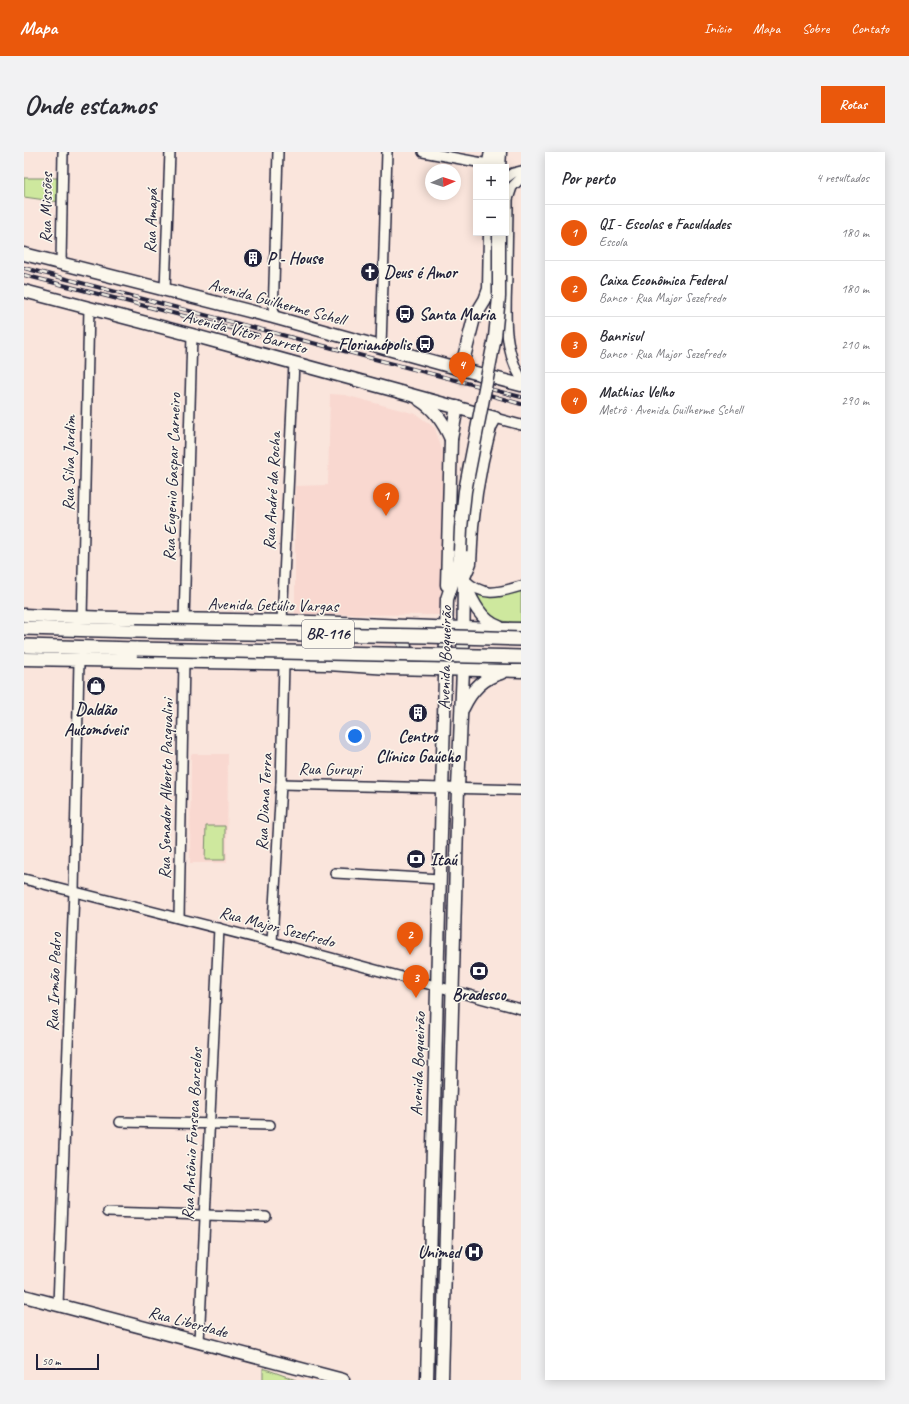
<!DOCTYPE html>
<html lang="pt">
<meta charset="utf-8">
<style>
:root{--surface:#fff;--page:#f2f2f3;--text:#2b2b33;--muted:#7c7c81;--line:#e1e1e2;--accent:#ea580c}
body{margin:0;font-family:Caveat,sans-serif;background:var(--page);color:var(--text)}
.controls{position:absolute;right:12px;top:12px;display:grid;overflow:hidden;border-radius:0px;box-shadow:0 2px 10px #0003}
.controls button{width:36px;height:36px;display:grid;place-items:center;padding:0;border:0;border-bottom:1px solid var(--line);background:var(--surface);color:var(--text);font:20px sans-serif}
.compass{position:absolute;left:401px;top:12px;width:36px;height:36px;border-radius:50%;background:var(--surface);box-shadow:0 2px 10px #0003;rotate:87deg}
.scale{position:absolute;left:12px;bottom:10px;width:63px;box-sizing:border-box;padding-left:4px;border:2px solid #22223b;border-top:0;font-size:11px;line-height:14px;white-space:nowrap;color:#22223b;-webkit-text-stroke:3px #fbf7ec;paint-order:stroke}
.you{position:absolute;left:331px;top:584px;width:14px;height:14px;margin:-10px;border:3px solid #fff;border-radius:50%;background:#1a73e8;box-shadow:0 0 0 6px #1a73e833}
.badge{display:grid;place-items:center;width:26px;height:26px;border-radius:50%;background:var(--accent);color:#fff;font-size:13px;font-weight:700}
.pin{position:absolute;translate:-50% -33px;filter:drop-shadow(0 1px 2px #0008)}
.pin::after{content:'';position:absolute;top:21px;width:14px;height:12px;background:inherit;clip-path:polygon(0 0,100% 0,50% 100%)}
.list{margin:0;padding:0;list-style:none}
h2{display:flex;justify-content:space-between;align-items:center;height:52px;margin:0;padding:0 16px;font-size:17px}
h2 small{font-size:13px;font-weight:400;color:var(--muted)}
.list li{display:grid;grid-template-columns:26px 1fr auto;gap:12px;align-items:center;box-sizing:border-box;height:56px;padding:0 16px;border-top:1px solid var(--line)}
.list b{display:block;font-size:15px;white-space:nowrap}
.list p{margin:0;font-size:13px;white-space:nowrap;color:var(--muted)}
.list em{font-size:13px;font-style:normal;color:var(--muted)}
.map{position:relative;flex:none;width:497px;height:1228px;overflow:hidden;border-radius:0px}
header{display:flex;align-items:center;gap:24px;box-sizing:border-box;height:56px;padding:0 20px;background:var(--accent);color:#fff}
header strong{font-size:19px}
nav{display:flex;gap:22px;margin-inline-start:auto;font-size:14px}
.intro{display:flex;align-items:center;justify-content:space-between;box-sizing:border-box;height:96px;padding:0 24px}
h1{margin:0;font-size:28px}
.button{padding:10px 18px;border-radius:0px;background:var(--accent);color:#fff;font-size:14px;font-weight:700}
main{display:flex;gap:24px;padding:0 24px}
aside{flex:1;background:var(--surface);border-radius:0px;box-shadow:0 2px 10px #0003}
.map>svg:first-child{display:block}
.built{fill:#f9d8d0}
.green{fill:#cee89e;stroke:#78856c}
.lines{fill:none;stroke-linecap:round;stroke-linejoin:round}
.minor-casing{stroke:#22223b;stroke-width:12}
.major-casing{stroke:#22223b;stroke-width:15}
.highway-casing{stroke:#22223b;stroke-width:16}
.minor{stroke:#fbf7ec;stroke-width:9}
.major{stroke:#fbf7ec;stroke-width:12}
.highway{stroke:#fbf7ec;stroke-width:13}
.rail-casing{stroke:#22223b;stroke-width:4}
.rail{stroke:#fbf7ec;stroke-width:2.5;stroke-dasharray:8;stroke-linecap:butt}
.major-bridge-casing{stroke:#22223b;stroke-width:15;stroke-linecap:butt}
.highway-bridge-casing{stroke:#22223b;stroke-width:16;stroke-linecap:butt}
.major-bridge{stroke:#fbf7ec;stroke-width:12}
.highway-bridge{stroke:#fbf7ec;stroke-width:13}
.labels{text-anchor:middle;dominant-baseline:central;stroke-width:3;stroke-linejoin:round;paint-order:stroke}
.shield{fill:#fbf7ec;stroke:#636270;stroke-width:1}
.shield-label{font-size:16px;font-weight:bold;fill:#22223b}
.street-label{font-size:17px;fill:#22223b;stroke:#fbf7ec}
.poi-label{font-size:17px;font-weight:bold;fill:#22223b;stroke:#fbf7ec;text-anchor:start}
</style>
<header>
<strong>Mapa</strong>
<nav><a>Início</a><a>Mapa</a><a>Sobre</a><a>Contato</a></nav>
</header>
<div class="intro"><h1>Onde estamos</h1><a class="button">Rotas</a></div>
<main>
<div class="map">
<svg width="497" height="1228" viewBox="0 0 497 1228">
<rect width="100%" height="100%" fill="#fae5dc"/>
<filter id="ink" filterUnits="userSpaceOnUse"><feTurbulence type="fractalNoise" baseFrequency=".025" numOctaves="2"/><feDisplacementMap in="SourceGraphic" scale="8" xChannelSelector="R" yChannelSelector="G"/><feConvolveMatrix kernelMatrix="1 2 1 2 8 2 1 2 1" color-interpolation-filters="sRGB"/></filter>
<g filter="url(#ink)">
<g class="built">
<path d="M306,242l15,1 71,19 19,14 8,25 -3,162 -145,-1v-128l33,-1z"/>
<path d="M167,602h37l-1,109h-37z"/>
</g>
<g class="green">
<path d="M0,26h37l-1,24 -36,-5z"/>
<path d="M497,438v33c-23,-1 -39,-5 -44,-30 18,5 27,3 44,-3z"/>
<path d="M182,674h19v34h-20z"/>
<path d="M239,1216l33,12h-33z"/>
</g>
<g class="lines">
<defs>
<g id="minor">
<path d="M399,0l65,12 5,3"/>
<path d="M482,26l7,-5 8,-2"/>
<path d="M497,26l-9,9 -4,12c0,25 -1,51 -1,77 -1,34 -5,71 14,102"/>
<path d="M37,112l2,-112"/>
<path d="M141,138l5,-138"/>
<path d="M249,165l5,-165"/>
<path d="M357,195l6,-195"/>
<path d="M471,266l26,7"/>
<path d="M440,427c19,19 34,14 57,7"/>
<path d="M58,466l7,-310"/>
<path d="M160,468l8,-285"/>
<path d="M258,469l12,-258"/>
<path d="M257,632l240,6"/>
<path d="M311,721l105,6"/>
<path d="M0,727l248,63 249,67"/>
<path d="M155,766l5,-257"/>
<path d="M248,790l9,-158 3,-121"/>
<path d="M96,970l150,3"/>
<path d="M83,1060l159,5"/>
<path d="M34,1153l16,-414 5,-230"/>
<path d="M175,1190l20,-414"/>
</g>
<g id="major">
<path d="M464,15l3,-15"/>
<path d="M475,15l1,-15"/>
<path d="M0,102l249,63 169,47 79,21"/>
<path d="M0,139l168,44 303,83 -5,9"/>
<path d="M437,217l13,-51 11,-18 4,-11 1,-56"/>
<path d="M396,248c15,9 24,23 31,39"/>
<path d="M440,425l6,-14 2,-37 4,-33 6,-33 8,-33 -1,-8"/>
<path d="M423,433l4,-146 6,-32"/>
<path d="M441,433c7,16 16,36 34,42"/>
<path d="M0,463c86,4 172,4 258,6 79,2 159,8 239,8"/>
<path d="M370,478c9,9 17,20 6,31"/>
<path d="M0,507l304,5 61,4 132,3"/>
<path d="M439,556c8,-17 19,-30 38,-35"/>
<path d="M0,1144l319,84"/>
<path d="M403,1228l20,-781 13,-39"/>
<path d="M418,1228l16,-592 5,-119 1,-92 -4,-17v-9"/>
</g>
<g id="highway">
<path d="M0,476l112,3"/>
<path d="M0,494l113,3"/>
</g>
</defs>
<use href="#minor" class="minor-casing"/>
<use href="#major" class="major-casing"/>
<use href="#highway" class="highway-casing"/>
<use href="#minor" class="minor"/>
<use href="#major" class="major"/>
<use href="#highway" class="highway"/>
<defs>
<g id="rail">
<path d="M0,116l497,129"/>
<path d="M0,123l234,60"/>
<path d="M455,240l42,12"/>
</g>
</defs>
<use href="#rail" class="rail-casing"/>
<use href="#rail" class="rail"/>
<defs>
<path id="major-bridge" d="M436,399l1,-23 4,-37 30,-154 4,-40v-64"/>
<g id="highway-bridge">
<path d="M112,479l290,5 95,3"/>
<path d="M113,497l384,8"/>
</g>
</defs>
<use href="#major-bridge" class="major-bridge-casing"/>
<use href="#highway-bridge" class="highway-bridge-casing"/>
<use href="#major-bridge" class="major-bridge"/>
<use href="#highway-bridge" class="highway-bridge"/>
</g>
</g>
<defs>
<symbol id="building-disc" viewBox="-11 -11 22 22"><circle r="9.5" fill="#22223b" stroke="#fbf7ec"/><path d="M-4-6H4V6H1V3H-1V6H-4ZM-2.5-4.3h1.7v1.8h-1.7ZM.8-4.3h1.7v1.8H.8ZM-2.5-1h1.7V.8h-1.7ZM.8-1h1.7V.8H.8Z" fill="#fff"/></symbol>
<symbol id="church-disc" viewBox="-11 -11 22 22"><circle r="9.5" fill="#22223b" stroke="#fbf7ec"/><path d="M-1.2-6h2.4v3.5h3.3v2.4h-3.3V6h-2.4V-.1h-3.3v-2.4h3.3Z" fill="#fff"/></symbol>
<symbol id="bus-disc" viewBox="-11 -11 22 22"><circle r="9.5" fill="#22223b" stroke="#fbf7ec"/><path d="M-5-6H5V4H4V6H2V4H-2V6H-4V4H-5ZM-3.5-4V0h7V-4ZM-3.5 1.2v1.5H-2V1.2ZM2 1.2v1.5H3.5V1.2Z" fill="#fff"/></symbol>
<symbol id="shop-disc" viewBox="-11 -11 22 22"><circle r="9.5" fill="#22223b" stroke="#fbf7ec"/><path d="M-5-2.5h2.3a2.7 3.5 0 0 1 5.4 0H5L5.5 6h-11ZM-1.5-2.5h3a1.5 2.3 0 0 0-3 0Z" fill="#fff"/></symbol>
<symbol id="bank-disc" viewBox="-11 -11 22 22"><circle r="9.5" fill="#22223b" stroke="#fbf7ec"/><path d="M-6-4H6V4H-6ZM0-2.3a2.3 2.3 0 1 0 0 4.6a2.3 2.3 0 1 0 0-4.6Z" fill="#fff"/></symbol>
<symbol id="hospital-disc" viewBox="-11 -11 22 22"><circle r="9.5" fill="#22223b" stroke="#fbf7ec"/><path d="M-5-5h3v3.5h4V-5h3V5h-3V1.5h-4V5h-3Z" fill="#fff"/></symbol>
</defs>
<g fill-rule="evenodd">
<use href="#building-disc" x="218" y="95" width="22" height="22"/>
<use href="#church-disc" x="335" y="109" width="22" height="22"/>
<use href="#bus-disc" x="370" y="151" width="22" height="22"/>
<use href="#bus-disc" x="390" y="181" width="22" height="22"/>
<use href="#shop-disc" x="61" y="523" width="22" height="22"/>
<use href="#building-disc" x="383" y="550" width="22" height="22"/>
<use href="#bank-disc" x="381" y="696" width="22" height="22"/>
<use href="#bank-disc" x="444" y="808" width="22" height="22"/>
<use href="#hospital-disc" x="439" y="1089" width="22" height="22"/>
</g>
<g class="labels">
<rect class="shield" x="278" y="468" width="52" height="28" rx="3"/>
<g class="shield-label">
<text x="304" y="482">BR-116</text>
</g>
<g class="street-label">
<text transform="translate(22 56) rotate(-89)">Rua Missões</text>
<text transform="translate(127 69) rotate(-88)">Rua Amapá</text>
<text transform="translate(253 150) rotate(15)">Avenida Guilherme Schell</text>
<text transform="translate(221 180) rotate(15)">Avenida Vitor Barreto</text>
<text transform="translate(45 311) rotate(-89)">Rua Silva Jardim</text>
<text transform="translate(148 325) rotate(-88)">Rua Eugenio Gaspar Carneiro</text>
<text transform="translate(248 339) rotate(-87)">Rua André da Rocha</text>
<text transform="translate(249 453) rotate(1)">Avenida Getúlio Vargas</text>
<text transform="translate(421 506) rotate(-89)">Avenida Boqueirão</text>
<text transform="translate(306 617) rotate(1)">Rua Gurupi</text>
<text transform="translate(142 637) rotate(-89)">Rua Senador Alberto Pasqualini</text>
<text transform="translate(240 650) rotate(-87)">Rua Diana Terra</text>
<text transform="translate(253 775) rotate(15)">Rua Major Sezefredo</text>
<text transform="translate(30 830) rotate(-88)">Rua Irmão Pedro</text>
<text transform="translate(394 912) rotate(-88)">Avenida Boqueirão</text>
<text transform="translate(168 982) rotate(-87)">Rua Antônio Fonseca Barcelos</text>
<text transform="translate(164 1170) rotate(15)">Rua Liberdade</text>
</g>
<g class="poi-label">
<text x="243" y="106">P - House</text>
<text x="360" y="120">Deus é Amor</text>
<text x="395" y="162">Santa Maria</text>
<text x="387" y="192" text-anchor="end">Florianópolis</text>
<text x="72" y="557" text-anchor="middle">Daldão<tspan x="72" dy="20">Automóveis</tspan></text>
<text x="394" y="584" text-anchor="middle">Centro<tspan x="394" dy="20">Clínico Gaúcho</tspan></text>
<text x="406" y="707">Itaú</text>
<text x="455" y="842" text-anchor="middle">Bradesco</text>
<text x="436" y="1100" text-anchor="end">Unimed</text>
</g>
</g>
</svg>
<div class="controls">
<button>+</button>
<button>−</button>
</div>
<svg class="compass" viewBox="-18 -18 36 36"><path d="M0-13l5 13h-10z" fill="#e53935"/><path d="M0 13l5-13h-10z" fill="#7c7c81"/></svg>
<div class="scale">50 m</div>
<div class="you"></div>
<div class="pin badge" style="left:362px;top:364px">1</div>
<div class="pin badge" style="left:386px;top:803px">2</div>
<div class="pin badge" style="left:392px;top:846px">3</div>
<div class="pin badge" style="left:438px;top:233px">4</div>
</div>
<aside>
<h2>Por perto<small>4 resultados</small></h2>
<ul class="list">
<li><span class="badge">1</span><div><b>QI - Escolas e Faculdades</b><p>Escola</p></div><em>180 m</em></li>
<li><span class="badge">2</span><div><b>Caixa Econômica Federal</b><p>Banco · Rua Major Sezefredo</p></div><em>180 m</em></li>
<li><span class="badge">3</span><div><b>Banrisul</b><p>Banco · Rua Major Sezefredo</p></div><em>210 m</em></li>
<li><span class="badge">4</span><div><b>Mathias Velho</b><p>Metrô · Avenida Guilherme Schell</p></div><em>290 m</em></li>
</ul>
</aside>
</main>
